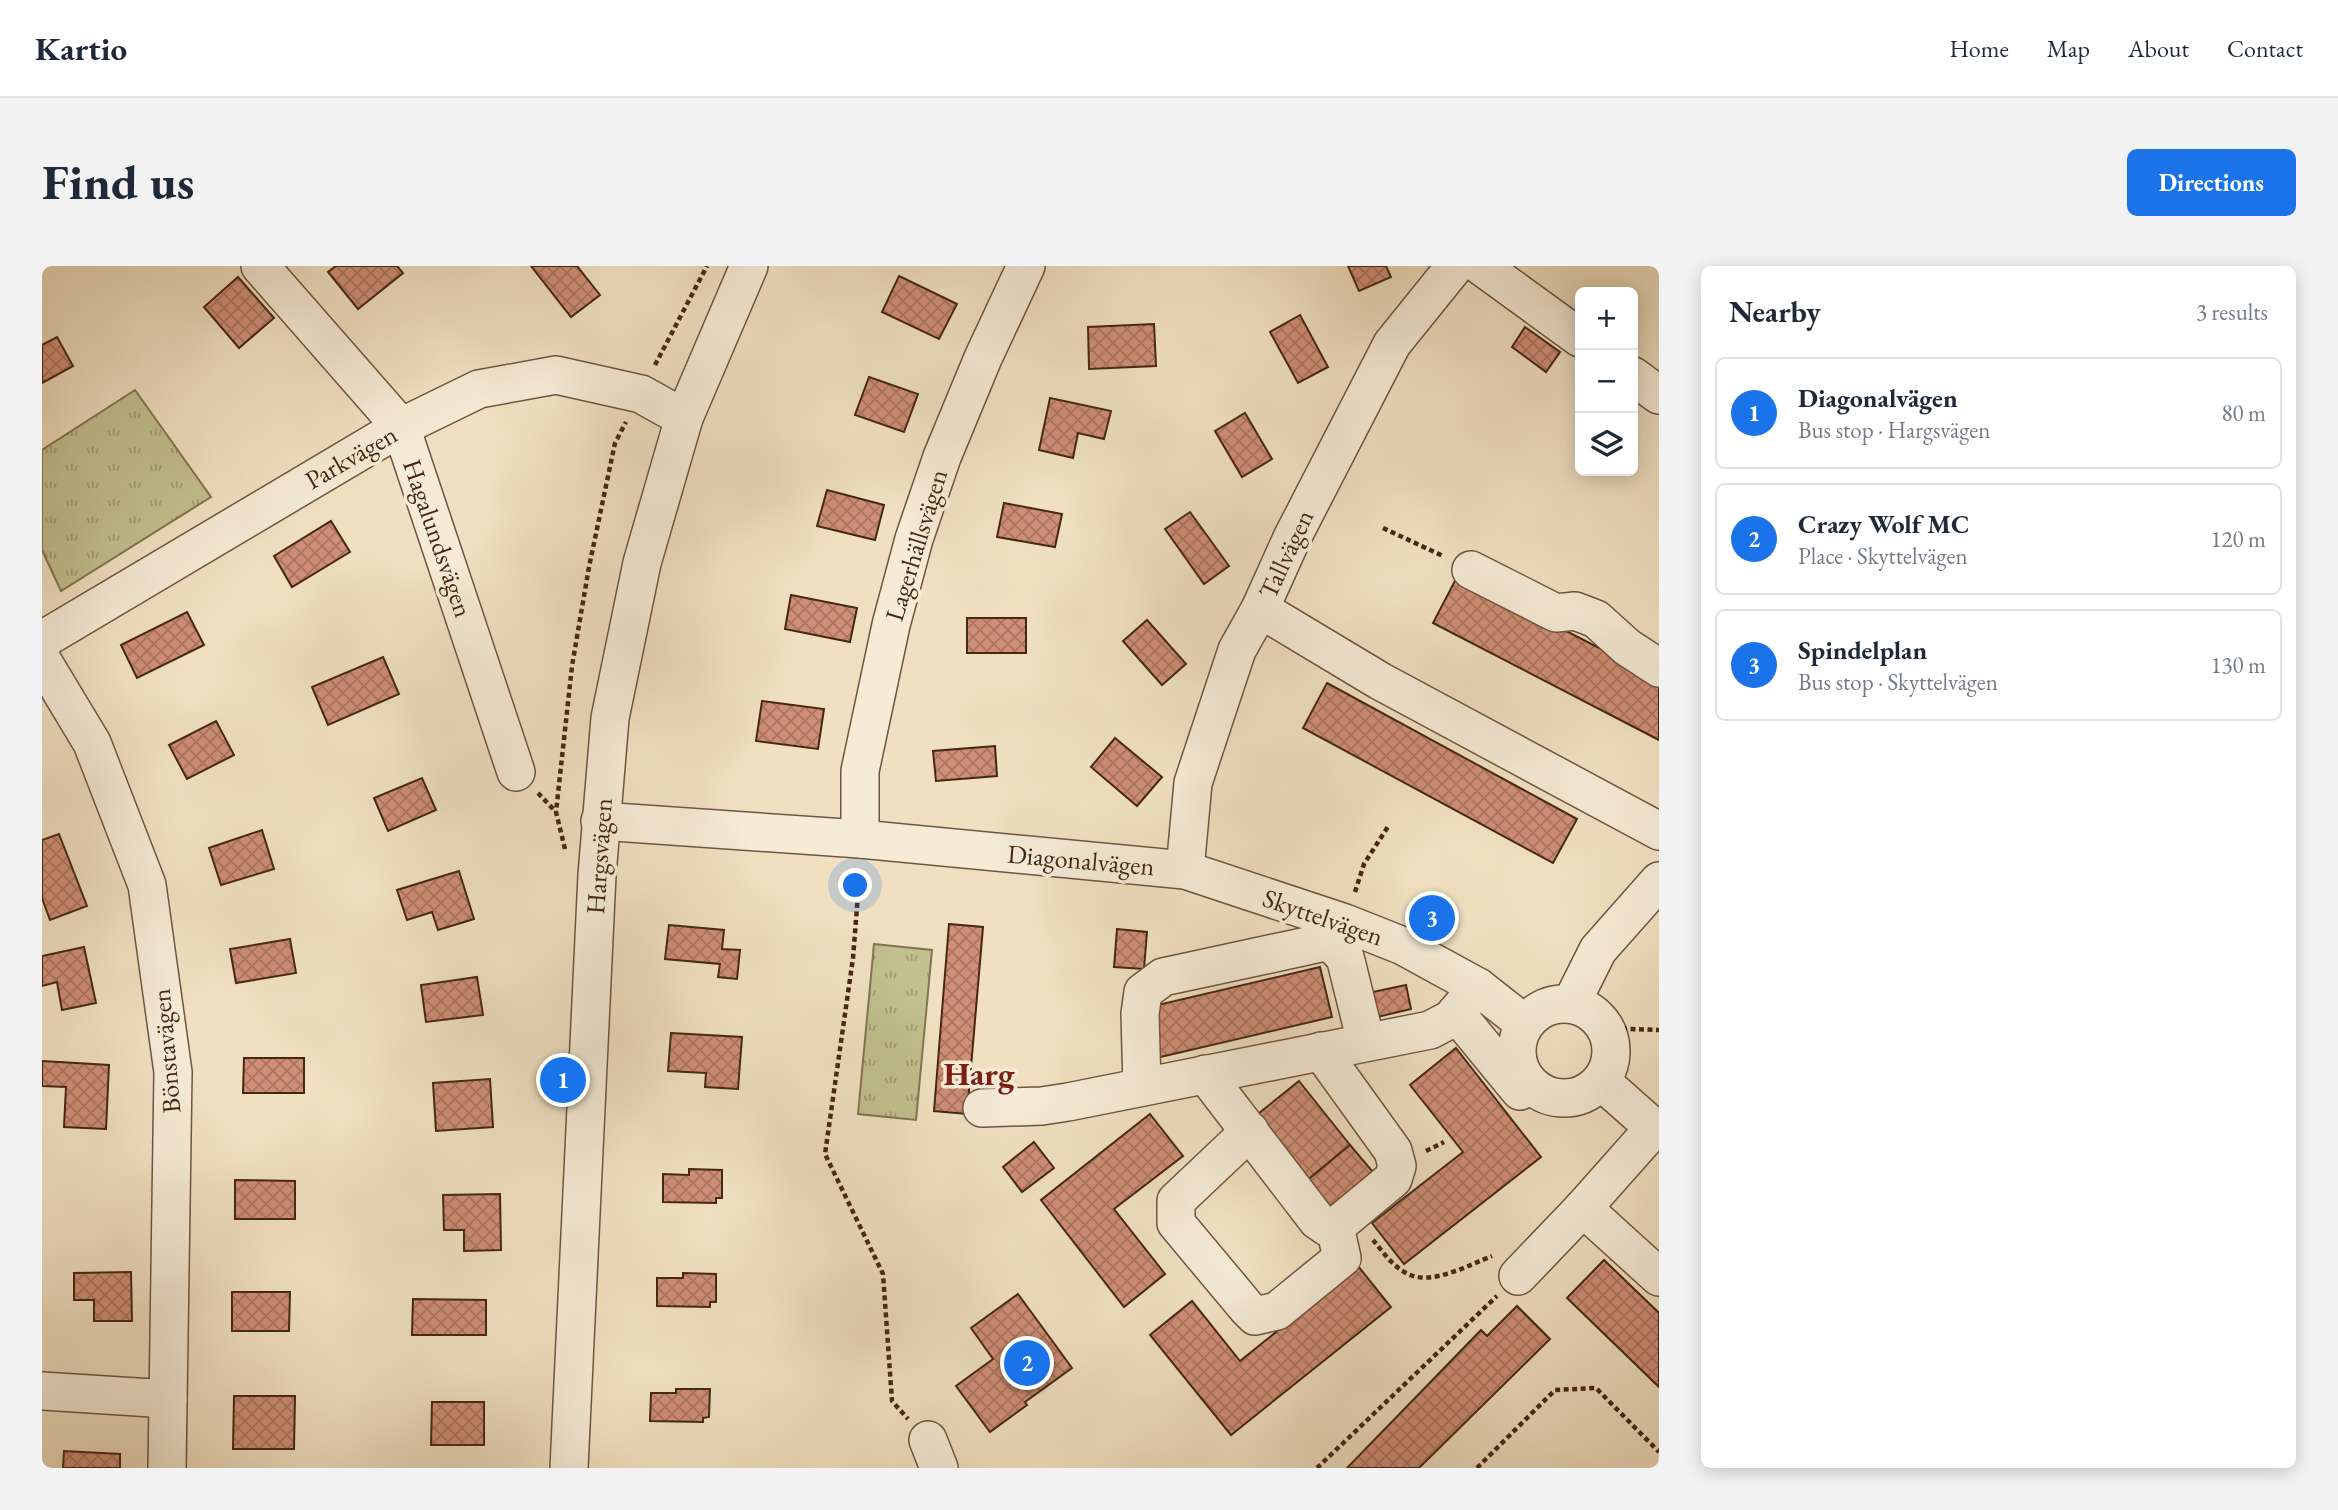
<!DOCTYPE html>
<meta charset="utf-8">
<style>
:root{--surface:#fff;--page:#f2f2f3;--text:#1f2937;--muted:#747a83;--line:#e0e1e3;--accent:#1a73e8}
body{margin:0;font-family:"EB Garamond",serif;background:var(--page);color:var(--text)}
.controls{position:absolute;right:21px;top:21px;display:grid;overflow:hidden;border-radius:10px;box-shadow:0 4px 18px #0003}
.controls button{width:63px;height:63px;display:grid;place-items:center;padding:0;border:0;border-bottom:2px solid var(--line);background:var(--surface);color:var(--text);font:35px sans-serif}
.you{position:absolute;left:814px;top:620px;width:24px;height:24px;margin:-18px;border:5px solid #fff;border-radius:50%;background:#1a73e8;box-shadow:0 0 0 10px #1a73e833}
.badge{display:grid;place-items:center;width:46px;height:46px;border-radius:50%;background:var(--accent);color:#fff;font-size:23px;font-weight:700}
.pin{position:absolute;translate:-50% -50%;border:4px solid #fff;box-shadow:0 2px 7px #0006}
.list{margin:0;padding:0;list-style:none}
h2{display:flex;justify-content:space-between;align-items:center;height:91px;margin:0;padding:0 28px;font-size:30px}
h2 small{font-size:23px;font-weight:400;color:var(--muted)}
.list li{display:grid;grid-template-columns:46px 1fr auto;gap:21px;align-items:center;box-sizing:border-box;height:112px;margin:0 14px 14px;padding:0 14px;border:2px solid var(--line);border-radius:10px}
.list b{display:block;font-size:26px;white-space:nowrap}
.list p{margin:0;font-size:23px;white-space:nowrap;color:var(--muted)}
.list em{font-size:23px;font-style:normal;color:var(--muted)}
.icon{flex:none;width:38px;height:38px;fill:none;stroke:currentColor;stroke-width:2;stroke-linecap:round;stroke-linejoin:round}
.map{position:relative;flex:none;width:1617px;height:1202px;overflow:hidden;border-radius:10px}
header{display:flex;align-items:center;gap:42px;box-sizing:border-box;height:98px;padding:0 35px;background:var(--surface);border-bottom:2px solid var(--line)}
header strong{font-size:33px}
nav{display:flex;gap:38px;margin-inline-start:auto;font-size:24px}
.intro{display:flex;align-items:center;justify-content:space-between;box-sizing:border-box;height:168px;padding:0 42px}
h1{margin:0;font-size:49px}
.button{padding:18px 32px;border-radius:10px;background:var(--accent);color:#fff;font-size:24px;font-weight:700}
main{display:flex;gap:42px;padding:0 42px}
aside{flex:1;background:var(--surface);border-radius:10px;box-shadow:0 4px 18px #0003}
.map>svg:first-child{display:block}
.grass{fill:url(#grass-tufts);stroke:#837450;stroke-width:2}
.building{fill:url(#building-cross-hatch);stroke:#452712;stroke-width:2}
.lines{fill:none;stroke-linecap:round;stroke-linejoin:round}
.minor-casing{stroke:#70553e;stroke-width:40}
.path{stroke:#452712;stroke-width:4.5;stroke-dasharray:5 3.5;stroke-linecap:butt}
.minor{stroke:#f5ebd7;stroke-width:37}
.labels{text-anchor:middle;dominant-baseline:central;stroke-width:7;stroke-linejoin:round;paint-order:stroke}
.street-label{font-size:26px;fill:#452712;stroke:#f5ebd7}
.district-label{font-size:33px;font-weight:bold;fill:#7a1f14;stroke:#f5ebd7}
</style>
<header>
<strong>Kartio</strong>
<nav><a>Home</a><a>Map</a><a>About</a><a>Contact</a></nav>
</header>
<div class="intro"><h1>Find us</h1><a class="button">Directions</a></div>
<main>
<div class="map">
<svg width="1617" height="1202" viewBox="0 0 1617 1202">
<defs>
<pattern id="grass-tufts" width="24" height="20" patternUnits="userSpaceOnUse" patternTransform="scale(1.75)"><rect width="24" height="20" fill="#c1c08e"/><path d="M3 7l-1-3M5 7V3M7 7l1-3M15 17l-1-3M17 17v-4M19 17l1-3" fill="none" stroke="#9f9c73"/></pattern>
<pattern id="building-cross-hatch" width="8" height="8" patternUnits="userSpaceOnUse" patternTransform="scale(1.75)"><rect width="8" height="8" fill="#cf8e76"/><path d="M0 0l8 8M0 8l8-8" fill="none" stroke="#aa745f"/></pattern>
</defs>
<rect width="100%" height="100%" fill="#f0e0c1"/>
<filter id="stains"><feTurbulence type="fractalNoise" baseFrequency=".00286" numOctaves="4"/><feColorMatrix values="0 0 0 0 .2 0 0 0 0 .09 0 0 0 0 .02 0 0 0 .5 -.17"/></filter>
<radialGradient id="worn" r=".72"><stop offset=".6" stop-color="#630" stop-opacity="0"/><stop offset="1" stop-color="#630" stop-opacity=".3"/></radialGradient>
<g class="grass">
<path d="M93,124l76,107 -150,94 -19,-41v-100z"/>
<path d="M832,678l58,6 -16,170 -58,-6z"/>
</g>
<g class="building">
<path d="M294,0h61l6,7 -45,36 -30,-37z"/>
<path d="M489,0h46l23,29 -29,22z"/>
<path d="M1306,0h38l5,11 -32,14z"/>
<path d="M857,10l58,28 -18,35 -57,-27z"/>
<path d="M196,11l36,41 -35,30 -35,-41z"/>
<path d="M1258,49l28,52 -30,16 -28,-51z"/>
<path d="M1112,58l2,42 -67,3 -1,-42z"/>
<path d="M1483,61l35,25 -14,20 -34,-25z"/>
<path d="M15,71l16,29 -31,17v-38z"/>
<path d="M827,111l49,17 -14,38 -49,-17z"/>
<path d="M1008,132l61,13 -7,28 -26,-6 -5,25 -34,-8z"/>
<path d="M1203,147l27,46 -30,18 -27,-46z"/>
<path d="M785,224l57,15 -9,35 -58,-14z"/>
<path d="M962,237l58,11 -7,33 -58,-10z"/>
<path d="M1148,246l39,54 -25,18 -39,-55z"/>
<path d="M289,255l19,31 -58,35 -18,-31z"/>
<path d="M1416,309l201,104v61l-226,-117z"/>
<path d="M749,329l66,13 -7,34 -65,-13z"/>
<path d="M145,346l17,33 -67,33 -16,-33z"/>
<rect x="925" y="352" width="59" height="35"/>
<path d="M1105,354l39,44 -24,21 -39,-44z"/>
<path d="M341,391l16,37 -71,31 -16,-38z"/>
<path d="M1285,417l250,136 -24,44 -250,-135z"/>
<path d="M720,435l62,8 -6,40 -62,-8z"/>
<path d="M174,455l18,34 -47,24 -18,-34z"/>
<path d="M1073,472l47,39 -25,29 -46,-39z"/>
<path d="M953,480l2,30 -61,5 -3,-30z"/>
<path d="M380,512l14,32 -48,21 -14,-33z"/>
<path d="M220,564l12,39 -53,16 -12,-37z"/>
<path d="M17,568l28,72 -37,14 -8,-22v-58z"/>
<path d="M417,605l15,48 -36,11 -6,-18 -25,8 -10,-30z"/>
<path d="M907,658l34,3 -16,187 -33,-3z"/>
<path d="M627,659l55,5 -2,19 18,1 -3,29 -19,-2 2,-13 -55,-5z"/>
<path d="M1075,663l30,3 -3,37 -30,-2z"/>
<path d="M248,673l6,34 -60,10 -6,-34z"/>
<path d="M42,681l12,56 -34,7 -5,-28 -15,4v-30z"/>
<path d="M1278,701l12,50 -176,41 -11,-50z"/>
<path d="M435,711l6,38 -57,7 -5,-37z"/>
<path d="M1364,719l5,24 -38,9 -5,-25z"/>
<path d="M629,767l71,4 -4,52 -33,-2 1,-14 -38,-2z"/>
<path d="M1414,782l85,109 -137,107 -32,-41 91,-71 -53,-67z"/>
<path d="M202,792h60v35h-61z"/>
<path d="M0,795l67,4 -3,64 -42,-2 2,-40 -24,-1z"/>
<path d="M448,813l3,48 -57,4 -3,-48z"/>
<path d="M1257,815l51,64 -46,38 -51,-65z"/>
<path d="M1108,848l33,42 -69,53 51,65 -41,33 -83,-107z"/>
<path d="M992,876l20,26 -32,24 -19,-25z"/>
<path d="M1308,879l23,27 -47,38 -22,-27z"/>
<path d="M647,903l33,1v28h-6v5l-53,-1v-28l26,1z"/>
<path d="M193,914l60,1v38h-60z"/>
<path d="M458,928l1,56 -37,1v-21h-20l-1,-35z"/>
<path d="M1562,994l55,53v74l-92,-89z"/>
<path d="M1316,1000l33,41 -160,128 -81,-100 42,-34 48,60z"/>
<path d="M89,1006l1,49h-38v-21h-20v-27z"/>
<path d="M641,1007l33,1v28h-6v5l-53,-1v-28h26z"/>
<path d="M190,1026h58l-1,39h-57z"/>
<path d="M976,1028l54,74 -47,34 2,3 -37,27 -34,-46 37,-27 -22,-31z"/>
<path d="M371,1033l73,1v35h-74z"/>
<path d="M1475,1040l33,33 -131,129h-72l134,-138 6,6z"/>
<path d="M634,1123h34l-1,28 -6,1v4l-53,-1 1,-28h25z"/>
<path d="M192,1130h61l-1,53h-61z"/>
<path d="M390,1136h52v43h-53z"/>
<path d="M22,1185l56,3v14h-57z"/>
</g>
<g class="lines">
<defs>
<g id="minor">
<path d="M218,0l141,161 115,345"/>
<path d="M1439,0l99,72"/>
<path d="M1591,110l26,19"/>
<path d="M1429,304l85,43 19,-2 21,8 31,28 32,21"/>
<path d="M1218,343l120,72 279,150"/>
<path d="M0,374l359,-213 78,-38 77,-14 85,19 43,24"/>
<path d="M0,394l50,83 55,142 26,187 -6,396"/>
<path d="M558,555l260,18 325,31 160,53 58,23 75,41 47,37"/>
<path d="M818,573v-68l31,-146 23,-86 28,-82 41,-99 43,-92"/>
<path d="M1143,604l8,-87 44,-133 23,-41 32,-71 100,-194 63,-78"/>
<circle cx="1522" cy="785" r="47"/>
<path d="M1529,738l27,-54 61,-69"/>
<path d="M1414,747l64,78"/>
<path d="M1163,808l112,146 10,7h8l58,-48 4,-13 -4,-15 -72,-100"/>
<path d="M1559,815l53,47"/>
<path d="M1100,821l-2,-73 3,-22 20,-15 144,-31 22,-5 16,16 21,85"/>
<path d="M940,842l60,-2 26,-4 362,-72 21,-11 27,-32"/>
<path d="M1208,865l-74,70v22l71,85 8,8 22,-5 65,-53 -7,-31"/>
<path d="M1541,942l76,69"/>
<path d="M1476,1010l65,-68 71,-80 5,4"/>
<path d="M0,1125l126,8"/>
<path d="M886,1174l11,28"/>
<path d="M527,1202l28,-593 13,-157 32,-155 42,-145 65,-152"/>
</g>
</defs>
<use href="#minor" class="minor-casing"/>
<g class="path">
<path d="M613,99l52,-99"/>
<path d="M1341,262l60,28"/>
<path d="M496,527l18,19"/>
<path d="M523,583l-9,-37 16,-146 17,-99 26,-124 11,-21"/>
<path d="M818,603l-7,89 -28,196 58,120 9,127 16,18"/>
<path d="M1313,626l9,-28 25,-39"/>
<path d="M1563,762l54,2"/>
<path d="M1384,885l18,-9"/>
<path d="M1331,974c10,12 20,27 35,34 23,12 61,-9 84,-18"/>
<path d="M1275,1202l180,-172"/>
<path d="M1435,1202l78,-78 41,-2 63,64"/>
</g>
<use href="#minor" class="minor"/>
</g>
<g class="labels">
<g class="street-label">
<text transform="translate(309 191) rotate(-30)">Parkvägen</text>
<text transform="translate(396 272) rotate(71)">Hagalundsvägen</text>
<text transform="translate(874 279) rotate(-73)">Lagerhällsvägen</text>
<text transform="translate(1244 288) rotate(-65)">Tallvägen</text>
<text transform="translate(557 590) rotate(-86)">Hargsvägen</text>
<text transform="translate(1039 594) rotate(5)">Diagonalvägen</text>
<text transform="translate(1281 651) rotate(19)">Skyttelvägen</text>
<text transform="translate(124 785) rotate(-95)">Bönstavägen</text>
</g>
<g class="district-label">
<text x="937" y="807">Harg</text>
</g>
</g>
<rect width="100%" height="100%" filter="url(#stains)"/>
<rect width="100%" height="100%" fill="url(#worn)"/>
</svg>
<div class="controls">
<button>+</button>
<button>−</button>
<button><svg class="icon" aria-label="layers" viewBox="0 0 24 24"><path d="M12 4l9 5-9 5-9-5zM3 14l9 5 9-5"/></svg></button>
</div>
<div class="you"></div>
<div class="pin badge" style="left:521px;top:814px">1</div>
<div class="pin badge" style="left:985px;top:1097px">2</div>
<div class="pin badge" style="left:1390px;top:652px">3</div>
</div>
<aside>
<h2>Nearby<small>3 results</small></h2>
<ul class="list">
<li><span class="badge">1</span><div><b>Diagonalvägen</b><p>Bus stop · Hargsvägen</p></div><em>80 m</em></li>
<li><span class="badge">2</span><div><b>Crazy Wolf MC</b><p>Place · Skyttelvägen</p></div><em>120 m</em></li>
<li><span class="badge">3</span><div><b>Spindelplan</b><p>Bus stop · Skyttelvägen</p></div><em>130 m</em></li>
</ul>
</aside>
</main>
